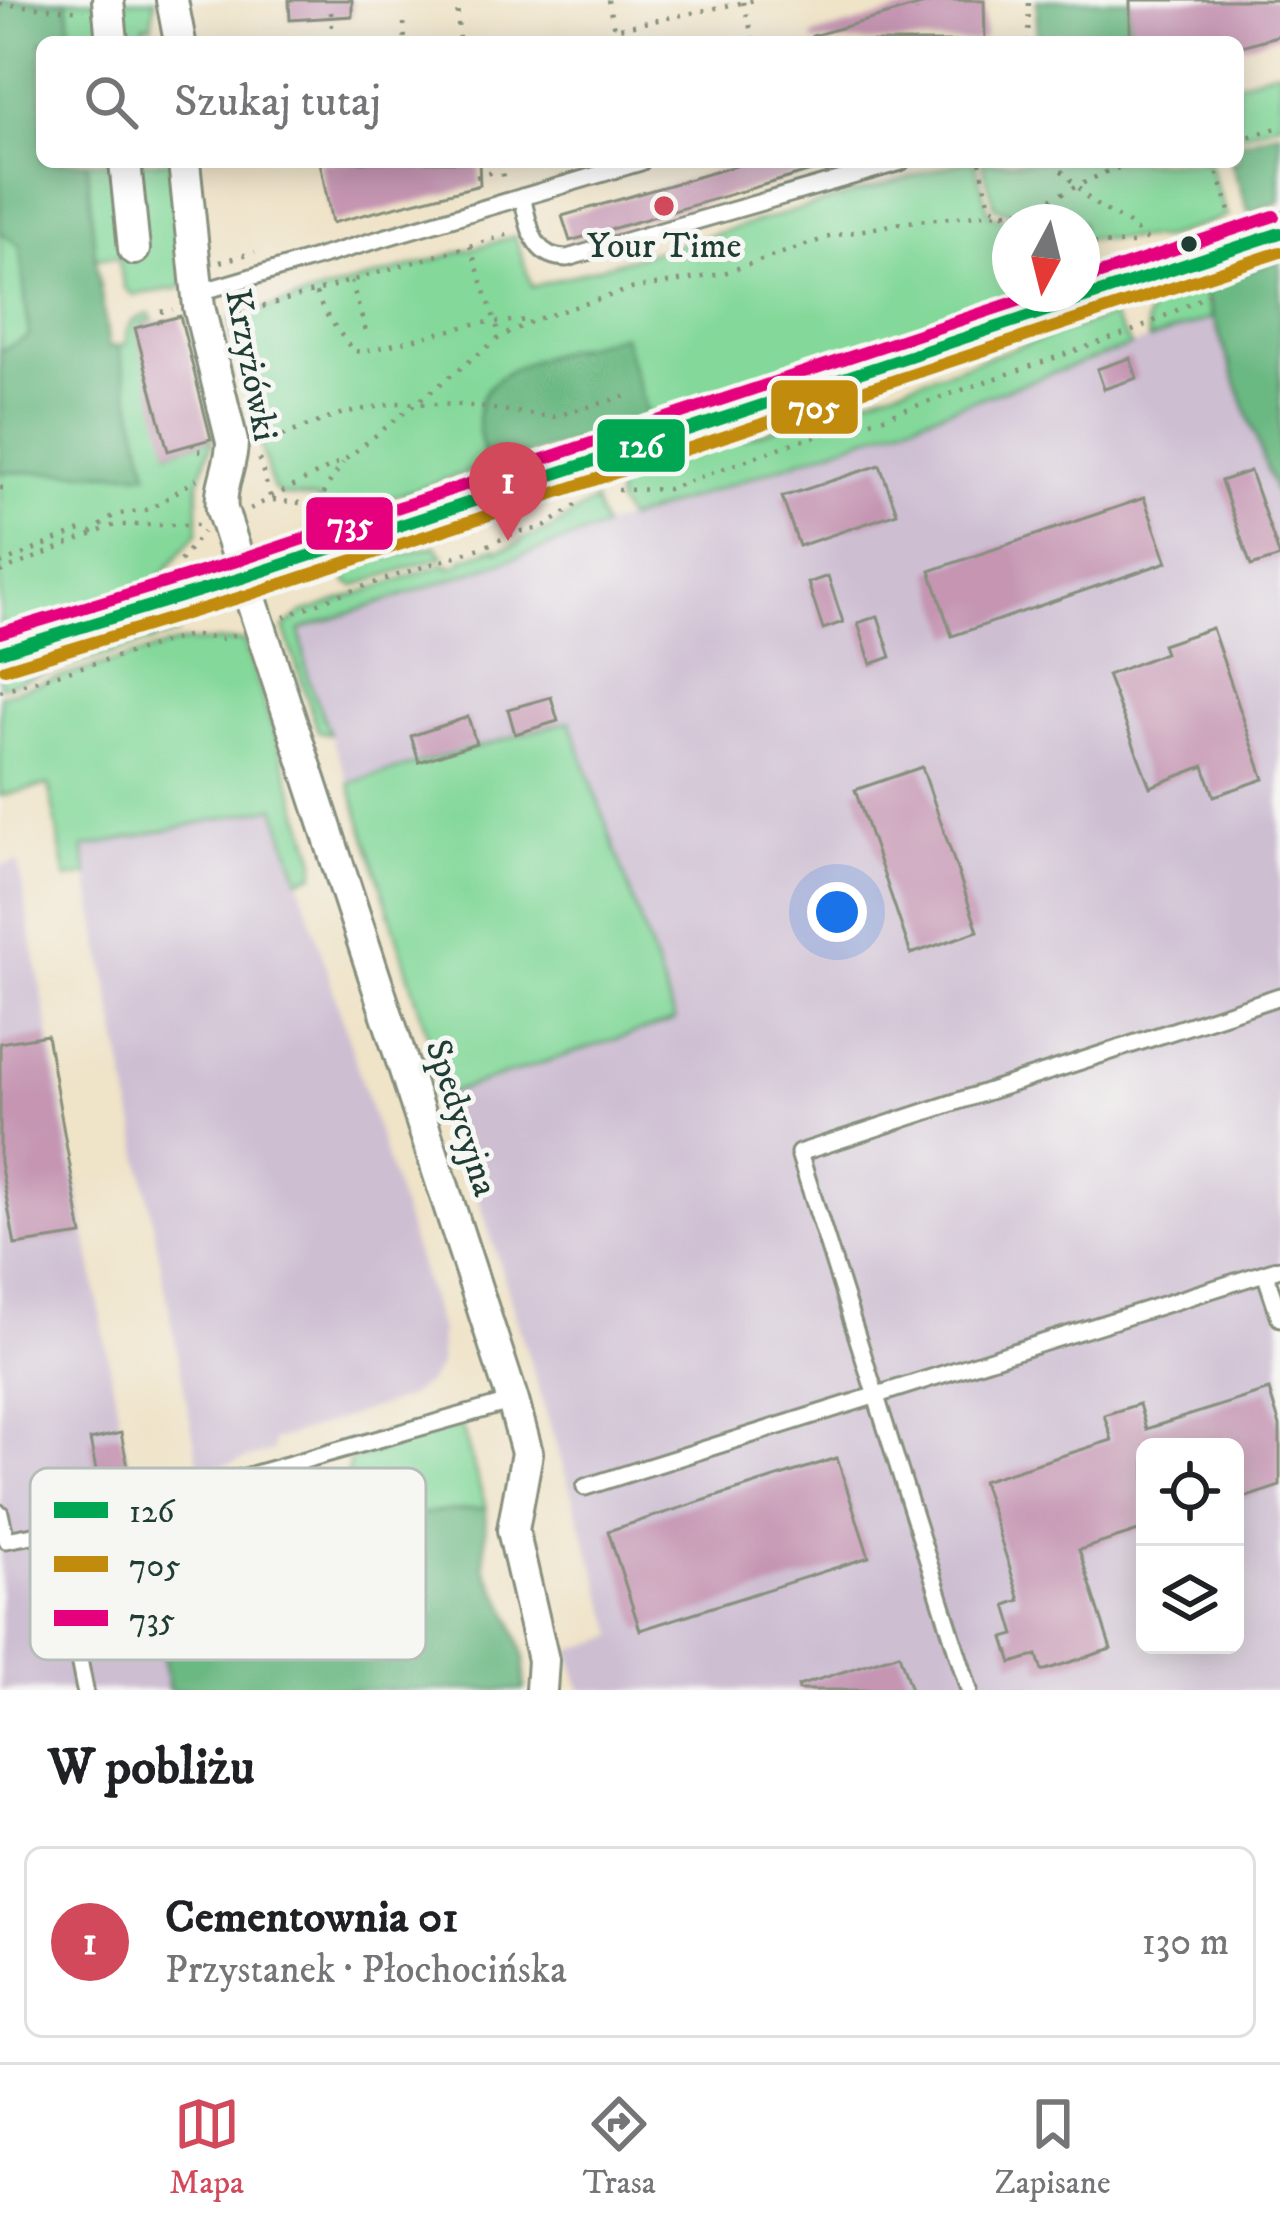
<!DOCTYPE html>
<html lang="pl">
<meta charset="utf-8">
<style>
:root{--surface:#fff;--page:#f6f6f6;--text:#202124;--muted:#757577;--line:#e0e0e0;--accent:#d1495b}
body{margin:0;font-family:"IM FELL DW Pica",serif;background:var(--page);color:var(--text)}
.controls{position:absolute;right:36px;bottom:36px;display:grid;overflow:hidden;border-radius:18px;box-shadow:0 6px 30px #0003}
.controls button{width:108px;height:108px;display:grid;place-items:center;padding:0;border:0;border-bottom:3px solid var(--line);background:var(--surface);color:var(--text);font:60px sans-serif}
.compass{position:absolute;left:992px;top:204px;width:108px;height:108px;border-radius:50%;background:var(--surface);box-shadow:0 6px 30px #0003;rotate:187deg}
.you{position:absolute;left:837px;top:912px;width:42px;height:42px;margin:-30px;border:9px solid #fff;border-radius:50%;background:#1a73e8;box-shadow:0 0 0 18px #1a73e833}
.badge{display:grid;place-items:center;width:78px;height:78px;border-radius:50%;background:var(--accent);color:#fff;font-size:39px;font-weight:700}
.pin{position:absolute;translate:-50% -99px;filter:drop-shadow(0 3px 6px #0008)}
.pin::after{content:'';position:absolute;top:63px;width:42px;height:36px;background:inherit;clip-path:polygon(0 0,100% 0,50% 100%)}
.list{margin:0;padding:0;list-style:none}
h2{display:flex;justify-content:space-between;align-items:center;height:156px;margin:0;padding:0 48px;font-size:51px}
h2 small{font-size:39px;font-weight:400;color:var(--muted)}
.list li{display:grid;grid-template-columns:78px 1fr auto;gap:36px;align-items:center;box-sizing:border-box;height:192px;margin:0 24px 24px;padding:0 24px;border:3px solid var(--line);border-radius:18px}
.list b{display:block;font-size:45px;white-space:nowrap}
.list p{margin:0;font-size:39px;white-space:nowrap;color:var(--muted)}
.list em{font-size:39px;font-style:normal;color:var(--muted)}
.icon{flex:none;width:66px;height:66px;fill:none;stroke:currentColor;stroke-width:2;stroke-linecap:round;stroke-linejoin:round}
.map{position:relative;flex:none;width:1280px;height:1690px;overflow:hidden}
.search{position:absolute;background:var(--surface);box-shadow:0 6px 30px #0003;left:36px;right:36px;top:36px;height:132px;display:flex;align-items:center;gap:30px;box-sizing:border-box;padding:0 42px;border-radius:18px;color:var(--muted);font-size:45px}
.sheet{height:372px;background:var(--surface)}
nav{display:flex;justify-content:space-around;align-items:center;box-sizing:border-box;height:168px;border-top:3px solid var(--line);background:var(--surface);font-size:33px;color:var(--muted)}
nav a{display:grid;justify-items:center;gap:6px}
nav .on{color:var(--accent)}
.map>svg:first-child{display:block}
.industrial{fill:#cdbed2;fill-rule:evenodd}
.green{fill:#83d89a;stroke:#518a67;stroke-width:3}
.forest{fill:#6ab882;stroke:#447a5b;stroke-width:3}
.building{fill:#c595b2}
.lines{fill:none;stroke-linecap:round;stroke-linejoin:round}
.lane-casing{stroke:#87907e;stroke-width:21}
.street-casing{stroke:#87907e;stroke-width:36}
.secondary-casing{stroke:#87907e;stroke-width:48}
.path{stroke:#87907e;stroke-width:4.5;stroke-dasharray:3 9;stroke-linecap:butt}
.lane{stroke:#fff;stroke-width:15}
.street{stroke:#fff;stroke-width:30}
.secondary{stroke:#fff;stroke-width:42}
.bus-1-casing{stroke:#f6f6f2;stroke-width:21}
.bus-2-casing{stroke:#f6f6f2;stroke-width:21}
.bus-3-casing{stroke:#f6f6f2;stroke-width:21}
.bus-1{stroke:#00a651;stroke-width:12}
.bus-2{stroke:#c18c0d;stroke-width:12}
.bus-3{stroke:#e5007d;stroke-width:12}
.poi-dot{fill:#d1495b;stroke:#f6f6f2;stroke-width:4.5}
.bus-dot{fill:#1f3d34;stroke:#f6f6f2;stroke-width:4.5}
.labels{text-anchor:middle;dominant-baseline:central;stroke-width:10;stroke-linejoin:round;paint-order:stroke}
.poi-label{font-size:36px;fill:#1f3d34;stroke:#f6f6f2}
.street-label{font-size:36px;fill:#1f3d34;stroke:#f6f6f2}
.key{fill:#f6f6f2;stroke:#b6beb9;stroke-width:3}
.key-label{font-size:33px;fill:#1f3d34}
.line-badge{stroke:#f6f6f2;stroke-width:4.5}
.badge-label{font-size:33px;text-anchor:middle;font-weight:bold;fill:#fff}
</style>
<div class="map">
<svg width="1280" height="1690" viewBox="0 0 1280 1690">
<rect width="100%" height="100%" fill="#f6f6f2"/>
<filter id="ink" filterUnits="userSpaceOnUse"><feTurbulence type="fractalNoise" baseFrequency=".00833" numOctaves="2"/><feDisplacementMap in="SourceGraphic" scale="24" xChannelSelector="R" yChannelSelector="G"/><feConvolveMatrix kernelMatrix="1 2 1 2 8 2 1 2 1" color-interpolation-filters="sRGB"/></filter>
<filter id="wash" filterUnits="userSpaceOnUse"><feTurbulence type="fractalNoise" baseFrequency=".004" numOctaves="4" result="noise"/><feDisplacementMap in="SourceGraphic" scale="48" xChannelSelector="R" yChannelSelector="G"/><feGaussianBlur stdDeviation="2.7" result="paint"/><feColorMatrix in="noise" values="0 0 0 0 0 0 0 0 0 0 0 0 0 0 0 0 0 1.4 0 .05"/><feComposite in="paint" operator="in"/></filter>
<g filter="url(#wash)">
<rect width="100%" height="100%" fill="#efe3c8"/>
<g class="industrial">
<path d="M1212,318l68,189v1183h-699l-12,-39 47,-15 -170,-542 229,-75 -104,-298 -222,62 -41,-105 -8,-48zM1145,1447h90v198h-90z"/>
<path d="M276,807l164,523 -1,36 -11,16 -22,16 -133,43v10l-73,21 -118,-624z"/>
<path d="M18,862l151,828h-169v-824z"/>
</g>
<g class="green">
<path d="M0,0h155l-4,26 -7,-1 -1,17h-101v120h130l13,119 -4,7 -48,7 -9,-7 -6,-31 -23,1 -7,214h59l-29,-126 8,-2c-1,-20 6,-25 24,-30l3,6 -10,3v3l26,125 44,-13 -15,47v47l-36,43 2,9 -164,47z"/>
<path d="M1280,69v53l-42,13v-53z"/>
<path d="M963,162h12l14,52 21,8v72h14l-375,126 -27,-85 -144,86 9,45 -159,52 -5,-1 -5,-18 -37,-4 -9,-8 -32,-118 9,-2 -6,-26 -12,1 -1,-23 285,-83 17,51z"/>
<path d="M982,162h226l19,54 -63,22 -82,1v-17h-50l-37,-15z"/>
<path d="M1202,286l10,32 -63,22 -3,-19 5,-16z"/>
<path d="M1111,316l20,30 -504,174 -10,-17v-22z"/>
<path d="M594,501l9,27 -303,102 8,48 22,56 -12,-3 -34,-104 18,-14 145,-50 2,5 13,-5v-4l33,-11 2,3 24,-8v-3l30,-11z"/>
<path d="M436,546l8,10 -90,30 -7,-4 -5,-15z"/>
<path d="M177,622v12l-177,53v-13z"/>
<path d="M244,641l72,219 -2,14 -15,5 -24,-72 -192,41 5,27 -22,4 -17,-94 -49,11v-101l180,-53z"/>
<path d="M570,721l105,299 -229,74 -97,-311z"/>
<path d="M461,1424l25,84 -57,5 -88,19 8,-71z"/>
</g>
<g class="forest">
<path d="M0,0h67l5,42h-30v120h45l8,93 14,92 9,-1 30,127 -148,-1v-121l29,-15 -9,-90 -20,-14z"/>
<rect x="1037" y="0" width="93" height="42"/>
<path d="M1280,131v71l-31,11 -18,-51h7v-19z"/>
<path d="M1280,260v243h-1l-77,-217z"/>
<path d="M623,335l26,85 -162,46c-5,-21 -13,-45 -6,-66 13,-39 104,-54 142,-65z"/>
<path d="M486,1508l-2,59 25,45 15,44v34h-355l-6,-34 127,-65 51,-59 88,-19z"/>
</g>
<g id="blocks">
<g class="building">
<path d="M289,0h63v16l-62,4z"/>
<path d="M939,0h45l1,39 -12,3h-160l-1,-6z"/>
<path d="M1130,0h150v35l-42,12v-5h-108z"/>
<path d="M320,162h159l1,23 -148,38z"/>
<path d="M749,162h72l1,6 -252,73 -8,-25z"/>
<path d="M180,316l31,123 -43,12 -33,-123z"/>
<path d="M1130,358l7,20 -33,11 -7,-20z"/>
<path d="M880,465l17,48 -98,33 -17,-49z"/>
<path d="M1250,471l30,86 -29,9 -30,-85z"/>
<path d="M1144,498l23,64 -215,74 -22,-65z"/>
<path d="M828,576l15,46 -20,7 -15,-46z"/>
<path d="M878,616l13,41 -20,7 -13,-41z"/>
<path d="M1212,628l52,151 -50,17 -10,-30 -54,21 -43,-112 58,-22 -3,-8z"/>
<path d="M551,697l7,24 -43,13 -7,-25z"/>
<path d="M468,717l8,26 -57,19 -8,-26z"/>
<path d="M922,767l56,164 -67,23 -56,-164z"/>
<path d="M47,1035l35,200 -67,10 -15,-83v-119z"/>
<path d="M1269,1390l11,36v60l-45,15v-54h-90v82l-66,21 32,99 -69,22 -5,-16 -25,8 -8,-25 11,-3 -9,-30 14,-5 -38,-119 130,-41 -8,-25 35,-11 7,25z"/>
<path d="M121,1433l11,55 -31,7 -11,-55z"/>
<path d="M837,1458l32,99 -229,73 -32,-99z"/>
<path d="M899,1654l12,36h-112l-1,-4z"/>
</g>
</g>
</g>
<g filter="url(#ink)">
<use href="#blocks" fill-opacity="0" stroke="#87907e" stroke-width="3"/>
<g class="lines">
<defs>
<g id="lane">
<path d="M522,197c8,29 9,61 45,61l334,-96"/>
<path d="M197,293l444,-131"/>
<path d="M1265,1273l15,45"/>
<path d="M585,1487l695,-219"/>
<path d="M0,1513l6,27 48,-9"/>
<path d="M85,1690l-31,-159 459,-130"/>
<path d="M969,1690l-170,-537 481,-157"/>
</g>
<g id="street">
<path d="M108,0l4,42"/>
<path d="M172,0l8,42"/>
<path d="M125,162l9,87"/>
<path d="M184,162l15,145 33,135c0,24 -13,43 -10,68l291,891 14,52 -14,77 30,130 -2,30"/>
</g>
<path id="secondary" d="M0,652l242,-74 1038,-345"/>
</defs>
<use href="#lane" class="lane-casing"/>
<use href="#street" class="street-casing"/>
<use href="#secondary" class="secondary-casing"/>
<g class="path">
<path d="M457,0l2,42"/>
<path d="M608,0l6,29 141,-29"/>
<path d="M913,0l4,12"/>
<path d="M743,2l11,40"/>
<path d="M0,4l84,7"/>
<path d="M331,12l2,30"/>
<path d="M404,23l1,19"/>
<path d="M1028,42l1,-42"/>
<path d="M1238,140l42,-13"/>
<path d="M499,162l6,22"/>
<path d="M980,162l10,44 31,16"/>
<path d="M1053,162l40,41 33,19 21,18"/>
<path d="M1214,162l17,52"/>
<path d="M476,177l23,-7"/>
<path d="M1082,243l54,1"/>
<path d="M470,246l30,90"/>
<path d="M220,262l35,-10"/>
<path d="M351,281l16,54"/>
<path d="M316,293l7,17 30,41 10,1 116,-29 53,-3"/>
<path d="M228,317l282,-83"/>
<path d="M161,322l-2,-10 14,-2"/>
<path d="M192,444l3,8 10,-3"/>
<path d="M260,444l83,-31 54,-10 67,2 89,12 80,-23"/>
<path d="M259,459l12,40"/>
<path d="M0,488h3"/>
<path d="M618,490l50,-1 122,-45 88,-25 260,-90 74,-36"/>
<path d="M273,500l35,4 6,18"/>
<path d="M250,509l97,-51 153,-121 37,-18 94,-30 90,-15 111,-38 75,-14 121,-12 82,-40 34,-8"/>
<path d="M316,517l10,-29 17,-25"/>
<path d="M91,533l23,-18 36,-6 47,-30"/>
<path d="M180,561l23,-29"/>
<path d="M0,564l85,-36"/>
<path d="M0,572l115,-47h85"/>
<path d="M284,617l54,-22 148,-49 31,-14 26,-4 36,-25"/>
<path d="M0,691l190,-56 30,4 17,-5"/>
</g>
<use href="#lane" class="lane"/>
<use href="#street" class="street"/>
<use href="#secondary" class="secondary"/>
<defs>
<path id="bus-1" d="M0,652l242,-74 1038,-345"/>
<path id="bus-2" d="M5,669l243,-74 1032,-343"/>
<g id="bus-3">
<path d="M1082,280l192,-64"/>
<path d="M0,633l237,-72 802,-267"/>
</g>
</defs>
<use href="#bus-1" class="bus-1-casing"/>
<use href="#bus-2" class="bus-2-casing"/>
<use href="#bus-3" class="bus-3-casing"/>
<use href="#bus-1" class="bus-1"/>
<use href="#bus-2" class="bus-2"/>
<use href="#bus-3" class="bus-3"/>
</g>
</g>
<circle class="poi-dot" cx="664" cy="206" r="12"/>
<circle class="bus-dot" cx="1189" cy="244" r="10"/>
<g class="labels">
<g class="poi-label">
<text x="664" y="246">Your Time</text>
</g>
<g class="street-label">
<text transform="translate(251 365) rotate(79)">Krzyżówki</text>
<text transform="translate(461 1118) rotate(72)">Spedycyjna</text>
</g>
</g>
<rect x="30" y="1468" width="396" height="192" rx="18" class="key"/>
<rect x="54" y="1502" width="54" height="16" fill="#00a651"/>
<rect x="54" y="1556" width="54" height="16" fill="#c18c0d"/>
<rect x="54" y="1610" width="54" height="16" fill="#e5007d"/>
<g class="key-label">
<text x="129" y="1522">126</text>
<text x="129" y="1576">705</text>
<text x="129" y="1630">735</text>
</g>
<g class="line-badge">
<rect x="769" y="378" width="91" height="58" rx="12" fill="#c18c0d"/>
<rect x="595" y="417" width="92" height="57" rx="12" fill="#00a651"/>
<rect x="304" y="495" width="91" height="57" rx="12" fill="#e5007d"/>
</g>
<g class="badge-label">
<text x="814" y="418">705</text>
<text x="641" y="457">126</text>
<text x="350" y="535">735</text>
</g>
</svg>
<div class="controls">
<button><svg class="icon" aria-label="locate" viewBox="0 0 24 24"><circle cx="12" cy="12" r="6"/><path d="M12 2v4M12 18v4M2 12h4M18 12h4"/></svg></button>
<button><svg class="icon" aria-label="layers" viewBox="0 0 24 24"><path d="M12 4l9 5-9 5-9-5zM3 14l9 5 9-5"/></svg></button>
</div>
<svg class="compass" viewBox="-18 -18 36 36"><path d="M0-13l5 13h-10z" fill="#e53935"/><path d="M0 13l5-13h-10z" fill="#757577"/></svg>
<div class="you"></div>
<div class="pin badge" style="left:508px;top:541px">1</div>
<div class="search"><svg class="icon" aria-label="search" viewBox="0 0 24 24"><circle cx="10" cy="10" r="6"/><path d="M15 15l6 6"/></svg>Szukaj tutaj</div>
</div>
<section class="sheet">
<h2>W pobliżu<small></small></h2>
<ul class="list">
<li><span class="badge">1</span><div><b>Cementownia 01</b><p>Przystanek · Płochocińska</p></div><em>130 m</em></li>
</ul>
</section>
<nav>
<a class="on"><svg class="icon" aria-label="map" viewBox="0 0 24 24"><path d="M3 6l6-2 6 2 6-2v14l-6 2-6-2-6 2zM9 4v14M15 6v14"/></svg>Mapa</a>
<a><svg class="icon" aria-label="directions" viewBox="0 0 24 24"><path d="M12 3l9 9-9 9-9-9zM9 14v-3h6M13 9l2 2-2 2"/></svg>Trasa</a>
<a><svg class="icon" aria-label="saved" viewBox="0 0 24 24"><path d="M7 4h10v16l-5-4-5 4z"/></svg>Zapisane</a>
</nav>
